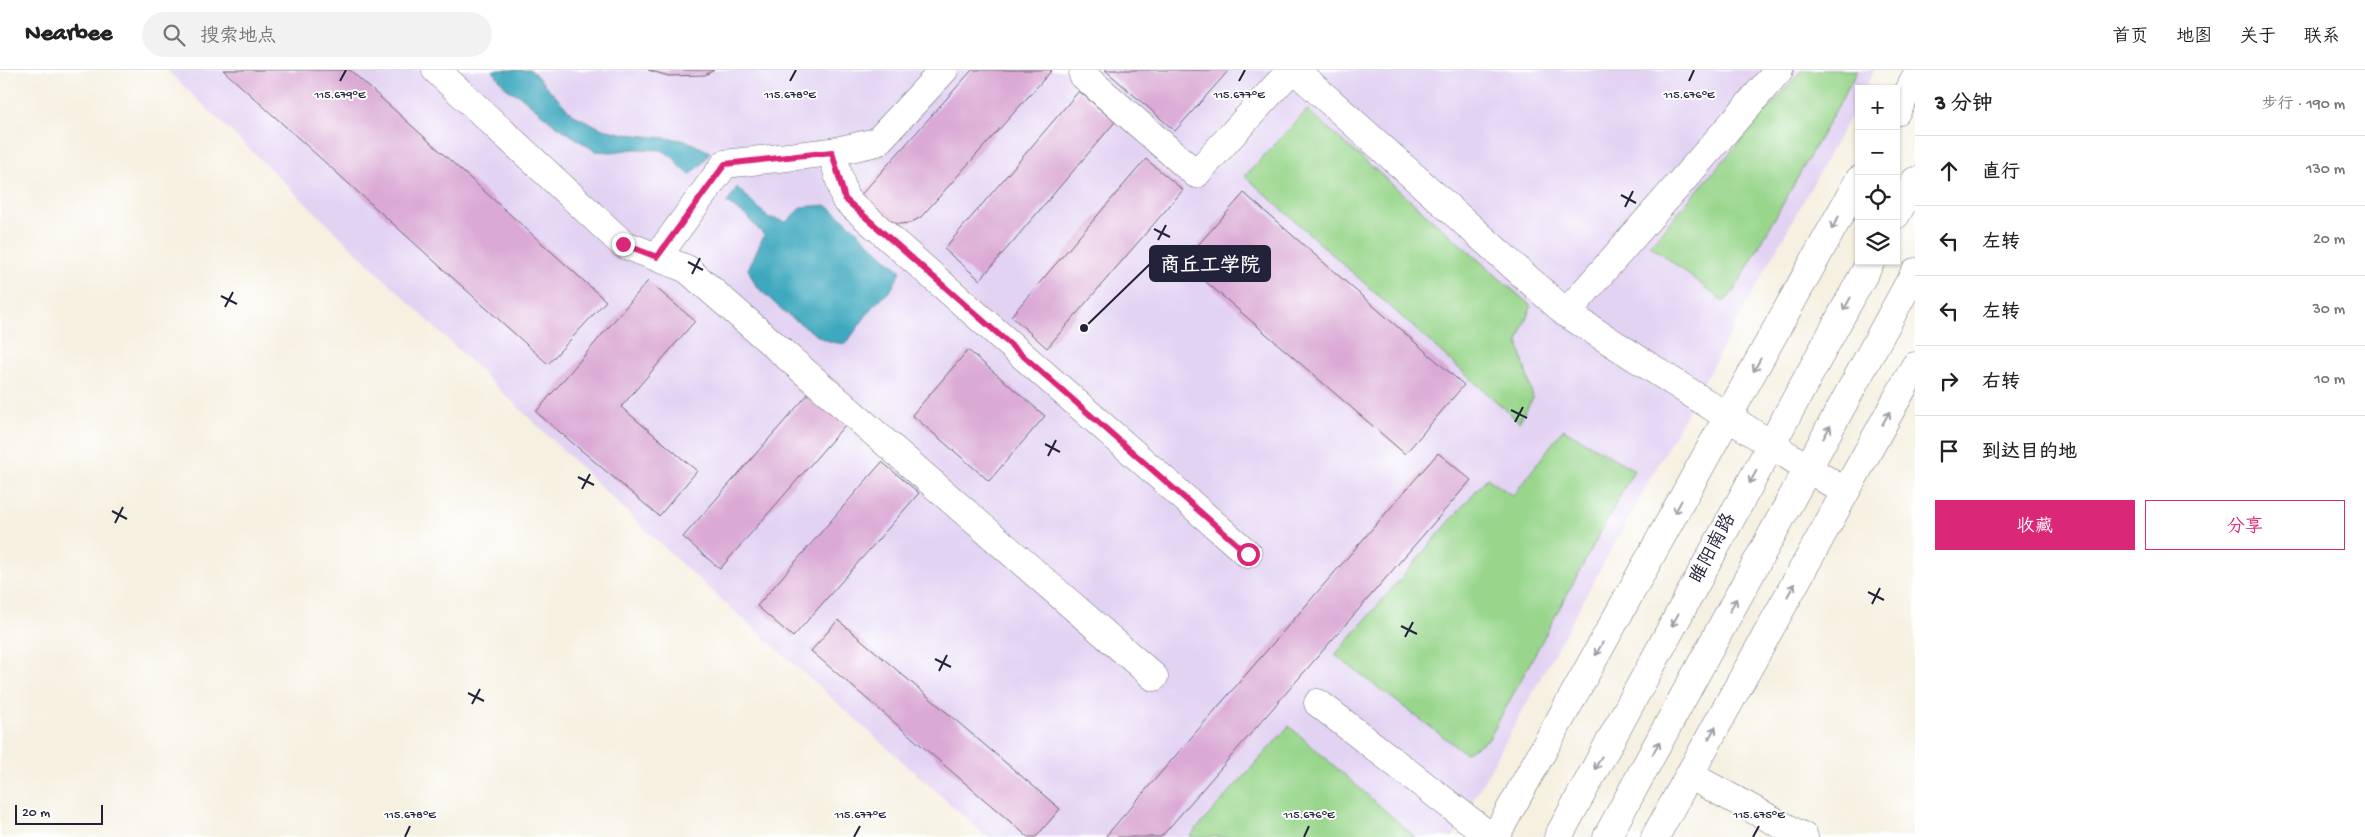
<!DOCTYPE html>
<html lang="zh">
<meta charset="utf-8">
<style>
:root{--surface:#fff;--page:#f2f2f2;--text:#222;--muted:#767676;--line:#e0e0e0;--accent:#db2777}
body{margin:0;font-family:"Gochi Hand","LXGW WenKai TC",sans-serif;background:var(--page);color:var(--text)}
.controls{position:absolute;right:15px;top:15px;display:grid;overflow:hidden;border-radius:0px;box-shadow:0 1px 4px #0004}
.controls button{width:45px;height:45px;display:grid;place-items:center;padding:0;border:0;border-bottom:1px solid var(--line);background:var(--surface);color:var(--text);font:25px sans-serif}
.scale{position:absolute;left:15px;bottom:12px;width:88px;box-sizing:border-box;padding-left:5px;border:2px solid #22223b;border-top:0;font-size:14px;line-height:18px;white-space:nowrap;color:#22223b;-webkit-text-stroke:4px #fff;paint-order:stroke}
.stop{position:absolute;width:15px;height:15px;margin:-11px;border:4px solid #db2777;border-radius:50%;background:#fff}
.stop.end{background:#db2777;border-color:#fff;box-shadow:0 1px 5px #0008}
.list{margin:0;padding:0;list-style:none}
h2{display:flex;justify-content:space-between;align-items:center;height:65px;margin:0;padding:0 20px;font-size:21px}
h2 small{font-size:16px;font-weight:400;color:var(--muted)}
.list li{display:grid;grid-template-columns:32px 1fr auto;gap:15px;align-items:center;box-sizing:border-box;height:70px;padding:0 20px;border-top:1px solid var(--line)}
.list b{display:block;font-size:19px;white-space:nowrap}
.list em{font-size:16px;font-style:normal;color:var(--muted)}
.actions{display:flex;gap:10px;padding:15px 20px}
.actions a{flex:1;padding:11px 0;border:1px solid var(--accent);border-radius:0px;text-align:center;font-size:18px;color:var(--accent)}
.actions .main{background:var(--accent);color:#fff}
.icon{flex:none;width:28px;height:28px;fill:none;stroke:currentColor;stroke-width:2;stroke-linecap:round;stroke-linejoin:round}
.map{position:relative;flex:none;width:1915px;height:767px;overflow:hidden}
header{display:flex;align-items:center;gap:30px;box-sizing:border-box;height:70px;padding:0 25px;background:var(--surface);border-bottom:1px solid var(--line)}
header strong{font-size:24px}
nav{display:flex;gap:28px;margin-inline-start:auto;font-size:18px}
.search{width:350px;height:45px;background:var(--page);display:flex;align-items:center;gap:12px;box-sizing:border-box;padding:0 18px;border-radius:28px;color:var(--muted);font-size:19px}
main{display:flex}
aside{flex:1;background:var(--surface)}
.map>svg:first-child{display:block}
.built{fill:#e3d3f3}
.green{fill:#99d68c;stroke:#5e7c64}
.water{fill:#3ea8be;stroke:#30657c}
.building{fill:#daa9d4}
.lines{fill:none;stroke-linecap:round;stroke-linejoin:round}
.minor-casing{stroke:#6c6a75;stroke-width:29}
.major-casing{stroke:#6c6a75;stroke-width:29}
.minor{stroke:#fff;stroke-width:28}
.major{stroke:#fff;stroke-width:28}
.oneway{stroke:#9c9ca7}
.route{stroke:#db2777;stroke-width:6}
.ticks{fill:none;stroke:#22223b;stroke-width:2}
.labels{text-anchor:middle;dominant-baseline:central;stroke-width:4;stroke-linejoin:round;paint-order:stroke}
.street-label{font-size:19px;fill:#22223b;stroke:#fff}
.ticks-label{font-size:12px;text-anchor:middle;fill:#22223b;stroke:#fff;stroke-width:4;stroke-linejoin:round;paint-order:stroke}
.leader{fill:none;stroke:#22223b;stroke-width:2}
.callout-dot{fill:#22223b;stroke:#fff;stroke-width:2}
.callout{fill:#22223b;stroke:#22223b;stroke-width:2}
.callout-label{font-size:20px;text-anchor:middle;font-weight:bold;fill:#fff}
</style>
<header>
<strong>Nearbee</strong>
<div class="search"><svg class="icon" aria-label="search" viewBox="0 0 24 24"><circle cx="10" cy="10" r="6"/><path d="M15 15l6 6"/></svg>搜索地点</div>
<nav><a>首页</a><a>地图</a><a>关于</a><a>联系</a></nav>
</header>
<main>
<div class="map">
<svg width="1915" height="767" viewBox="0 0 1915 767">
<rect width="100%" height="100%" fill="#fff"/>
<filter id="ink" filterUnits="userSpaceOnUse"><feTurbulence type="fractalNoise" baseFrequency=".02" numOctaves="2"/><feDisplacementMap in="SourceGraphic" scale="10" xChannelSelector="R" yChannelSelector="G"/><feConvolveMatrix kernelMatrix="1 2 1 2 8 2 1 2 1" color-interpolation-filters="sRGB"/></filter>
<filter id="wash" filterUnits="userSpaceOnUse"><feTurbulence type="fractalNoise" baseFrequency=".0096" numOctaves="4" result="noise"/><feDisplacementMap in="SourceGraphic" scale="20" xChannelSelector="R" yChannelSelector="G"/><feGaussianBlur stdDeviation="1.12" result="paint"/><feColorMatrix in="noise" values="0 0 0 0 0 0 0 0 0 0 0 0 0 0 0 0 0 1.4 0 .05"/><feComposite in="paint" operator="in"/></filter>
<g filter="url(#wash)">
<rect width="100%" height="100%" fill="#f5f0e0"/>
<path class="built" d="M167,0h1708l-10,19h-6v11l-406,737h-466l-313,-280z"/>
<g class="green">
<path d="M1802,0h56l-124,221 -10,11 -74,-57z"/>
<path d="M1307,40l224,196 -13,36 15,56 -14,24 -274,-246z"/>
<path d="M1563,359l71,41 -145,269 -24,14 -130,-98 152,-177 26,18z"/>
<path d="M1289,656l126,111h-226z"/>
</g>
<g class="water">
<path d="M492,0h39l41,44 31,15 23,5 59,6 25,12 -9,13 -11,10 -12,-10 -3,-6 -13,-9 -28,-1 -22,3 -17,-1 -41,-27 -35,-29 -11,-5z"/>
<path d="M737,117l31,30 18,5 15,-15 25,-2c27,20 49,45 75,66l-10,19 -18,16 -27,38 -15,-2 -12,-5 -35,-25 -28,-26 -8,-17 16,-34 -19,-20 -18,-12z"/>
</g>
<g id="blocks">
<g class="building">
<path d="M223,0h127l256,231 -58,63z"/>
<path d="M648,0h66l-9,5 -36,1z"/>
<path d="M972,0h80l-131,147 -11,6 -12,1 -17,-8 -22,-19z"/>
<path d="M1105,0h124l-54,61z"/>
<path d="M1079,21l36,31 -135,158 -36,-31z"/>
<path d="M1146,89l37,31 -136,158 -36,-32z"/>
<path d="M1244,123l220,192 -59,69 -222,-192z"/>
<path d="M648,211l47,40 -74,86 76,64 -38,45 -123,-104z"/>
<path d="M968,280l77,66 -56,65 -77,-66z"/>
<path d="M809,323l36,32 -125,144 -37,-32z"/>
<path d="M1438,383l33,27 -310,357h-56z"/>
<path d="M882,392l37,31 -126,144 -36,-31z"/>
<path d="M838,550l222,189 -24,28h-8l-217,-186z"/>
</g>
</g>
</g>
<g filter="url(#ink)">
<use href="#blocks" fill-opacity="0" stroke="#6c6a75" stroke-width="1"/>
<g class="lines">
<defs>
<g id="minor">
<path d="M436,0l187,174 64,25 467,408"/>
<path d="M1295,0l271,243 279,179"/>
<path d="M1083,5l113,99 95,-104"/>
<path d="M1896,42l19,-34"/>
<path d="M832,82l13,47 403,355"/>
<path d="M657,187l68,-93 107,-12 45,-10 67,-72"/>
<path d="M1566,243l213,-243"/>
<path d="M1318,633l173,134"/>
<path d="M1689,705l115,62"/>
<path d="M1495,767l364,-657"/>
<path d="M1655,767l260,-471"/>
</g>
<g id="major">
<path d="M1896,145l19,-34"/>
<path d="M1558,767l313,-576"/>
<path d="M1607,767l308,-565"/>
</g>
</defs>
<use href="#minor" class="minor-casing"/>
<use href="#major" class="major-casing"/>
<use href="#minor" class="minor"/>
<use href="#major" class="major"/>
</g>
<defs><path id="oneway-shaft" d="M-6 0H5M1.5-3L5.5 0L1.5 3" fill="none" stroke-width="1.6" stroke-linecap="round" stroke-linejoin="round" transform="scale(1.25)"/></defs>
<g class="oneway">
<use href="#oneway-shaft" transform="translate(1835 153) rotate(119)"/>
<use href="#oneway-shaft" transform="translate(1847 234) rotate(119)"/>
<use href="#oneway-shaft" transform="translate(1757 295) rotate(119)"/>
<use href="#oneway-shaft" transform="translate(1886 348) rotate(-61)"/>
<use href="#oneway-shaft" transform="translate(1827 362) rotate(-61)"/>
<use href="#oneway-shaft" transform="translate(1753 407) rotate(118)"/>
<use href="#oneway-shaft" transform="translate(1678 437) rotate(119)"/>
<use href="#oneway-shaft" transform="translate(1791 520) rotate(-61)"/>
<use href="#oneway-shaft" transform="translate(1733 535) rotate(-62)"/>
<use href="#oneway-shaft" transform="translate(1675 550) rotate(118)"/>
<use href="#oneway-shaft" transform="translate(1599 579) rotate(119)"/>
<use href="#oneway-shaft" transform="translate(1712 663) rotate(-61)"/>
<use href="#oneway-shaft" transform="translate(1656 678) rotate(-62)"/>
<use href="#oneway-shaft" transform="translate(1598 693) rotate(118)"/>
</g>
</g>
<g class="lines" filter="url(#ink)">
<path class="route" d="M623,174l34,13 68,-93 107,-12 13,47 403,355"/>
</g>
<path class="ticks" d="M340,11l6,-11M790,11l6,-11M1239,11l6,-11M1689,11l5,-11M1621,125l15,8M1625,137l8,-16M1154,159l16,8M1158,170l8,-15M688,192l15,8M692,204l8,-16M221,226l16,8M225,237l8,-15M1511,340l16,8M1515,352l8,-15M1045,374l15,8M1048,386l8,-16M578,407l16,8M582,419l8,-15M112,441l15,8M115,453l8,-16M1868,522l16,8M1872,534l8,-16M1401,556l16,8M1405,567l8,-15M935,589l16,8M939,601l8,-16M468,623l16,8M472,634l8,-15M405,767l5,-11M854,767l6,-11M1304,767l5,-11M1753,767l6,-11"/>
<g class="labels">
<g class="street-label">
<text transform="translate(1714 479) rotate(-62)">睢阳南路</text>
</g>
</g>
<g class="ticks-label">
<text x="340" y="28">115.679°E</text>
<text x="790" y="28">115.678°E</text>
<text x="1239" y="28">115.677°E</text>
<text x="1689" y="28">115.676°E</text>
<text x="410" y="748">115.678°E</text>
<text x="860" y="748">115.677°E</text>
<text x="1309" y="748">115.676°E</text>
<text x="1759" y="748">115.675°E</text>
</g>
<path class="leader" d="M1084 258L1150 194"/>
<circle class="callout-dot" cx="1084" cy="258" r="5"/>
<rect class="callout" x="1150" y="176" width="120" height="35" rx="5"/>
<g class="callout-label">
<text x="1210" y="201">商丘工学院</text>
</g>
</svg>
<div class="controls">
<button>+</button>
<button>−</button>
<button><svg class="icon" aria-label="locate" viewBox="0 0 24 24"><circle cx="12" cy="12" r="6"/><path d="M12 2v4M12 18v4M2 12h4M18 12h4"/></svg></button>
<button><svg class="icon" aria-label="layers" viewBox="0 0 24 24"><path d="M12 4l9 5-9 5-9-5zM3 14l9 5 9-5"/></svg></button>
</div>
<div class="scale">20 m</div>
<div class="stop" style="left:1248px;top:484px"></div>
<div class="stop end" style="left:623px;top:174px"></div>
</div>
<aside>
<h2>3 分钟<small>步行 · 190 m</small></h2>
<ul class="list">
<li><svg class="icon" aria-label="ahead" viewBox="0 0 24 24"><path d="M12 20V5M6 11l6-6 6 6"/></svg><div><b>直行</b></div><em>130 m</em></li>
<li><svg class="icon" aria-label="left" viewBox="0 0 24 24"><path d="M17 20v-9H6M10 6l-5 5 5 5"/></svg><div><b>左转</b></div><em>20 m</em></li>
<li><svg class="icon" aria-label="left" viewBox="0 0 24 24"><path d="M17 20v-9H6M10 6l-5 5 5 5"/></svg><div><b>左转</b></div><em>30 m</em></li>
<li><svg class="icon" aria-label="right" viewBox="0 0 24 24"><path d="M7 20v-9h11M14 6l5 5-5 5"/></svg><div><b>右转</b></div><em>10 m</em></li>
<li><svg class="icon" aria-label="arrive" viewBox="0 0 24 24"><path d="M6 21V4h12l-3 4 3 4H6"/></svg><div><b>到达目的地</b></div></li>
</ul>
<div class="actions"><a class="main">收藏</a><a>分享</a></div>
</aside>
</main>
